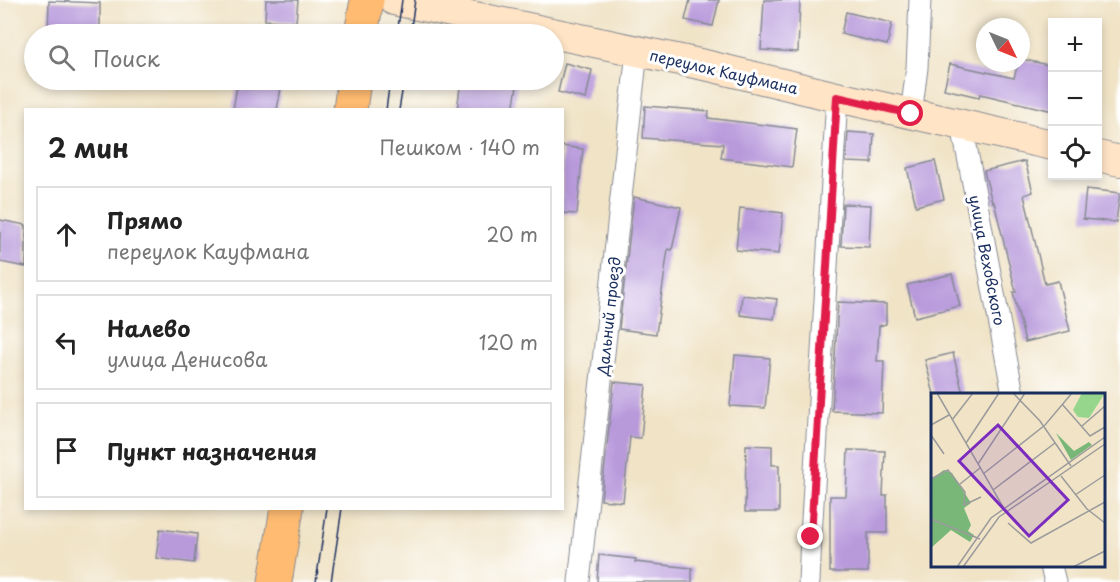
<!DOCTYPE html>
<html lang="ru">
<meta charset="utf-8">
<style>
:root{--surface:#fff;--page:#f6f6f6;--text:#222;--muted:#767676;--line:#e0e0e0}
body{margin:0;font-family:"Playpen Sans",sans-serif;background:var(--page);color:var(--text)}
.controls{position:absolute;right:18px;top:18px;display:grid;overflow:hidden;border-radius:0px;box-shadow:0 3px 9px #0003}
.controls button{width:54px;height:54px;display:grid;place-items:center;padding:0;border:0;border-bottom:2px solid var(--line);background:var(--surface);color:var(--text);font:30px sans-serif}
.compass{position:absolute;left:976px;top:18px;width:54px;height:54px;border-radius:50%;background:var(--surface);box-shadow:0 3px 9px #0003;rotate:133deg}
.stop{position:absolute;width:18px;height:18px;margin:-14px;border:4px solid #e11d48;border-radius:50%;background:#fff}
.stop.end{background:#e11d48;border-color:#fff;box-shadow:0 2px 6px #0008}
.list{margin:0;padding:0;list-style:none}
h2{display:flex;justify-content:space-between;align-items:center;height:78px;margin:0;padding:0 24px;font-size:26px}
h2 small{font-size:20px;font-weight:400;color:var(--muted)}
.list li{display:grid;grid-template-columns:39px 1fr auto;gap:18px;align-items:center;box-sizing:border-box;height:96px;margin:0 12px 12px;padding:0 12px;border:2px solid var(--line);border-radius:0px}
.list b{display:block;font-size:22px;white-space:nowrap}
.list p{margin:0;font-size:20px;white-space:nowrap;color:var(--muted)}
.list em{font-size:20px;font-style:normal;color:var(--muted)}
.icon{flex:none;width:33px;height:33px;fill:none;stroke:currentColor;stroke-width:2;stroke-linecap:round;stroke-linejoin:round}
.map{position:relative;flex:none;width:1120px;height:582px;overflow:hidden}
.search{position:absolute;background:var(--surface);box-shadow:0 3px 9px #0003;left:24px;top:24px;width:540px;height:66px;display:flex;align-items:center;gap:15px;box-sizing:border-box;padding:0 21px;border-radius:33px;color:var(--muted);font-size:22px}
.panel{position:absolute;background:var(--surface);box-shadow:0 3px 9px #0003;left:24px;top:108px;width:540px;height:402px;border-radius:0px}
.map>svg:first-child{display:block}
.building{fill:#b89adb}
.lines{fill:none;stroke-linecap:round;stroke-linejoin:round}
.street-casing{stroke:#868992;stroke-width:23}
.secondary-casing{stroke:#868992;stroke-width:32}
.highway-casing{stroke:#868992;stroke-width:35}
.street{stroke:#fff;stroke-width:21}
.secondary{stroke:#ffe4c6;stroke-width:30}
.highway{stroke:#ffbb71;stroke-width:33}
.tram{stroke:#1b2f5e;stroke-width:1.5}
.route{stroke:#e11d48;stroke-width:8}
.labels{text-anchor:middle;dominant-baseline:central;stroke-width:6;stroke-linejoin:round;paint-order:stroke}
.street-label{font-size:15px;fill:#1b2f5e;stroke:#fff}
.inset-road{fill:none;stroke:#9b9b9c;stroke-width:1.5}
.view{fill:#7b2cbf;fill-opacity:0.15;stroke:#7b2cbf;stroke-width:3}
.inset-edge{fill:none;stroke:#1b2f5e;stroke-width:3}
</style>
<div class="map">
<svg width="1120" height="582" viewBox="0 0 1120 582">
<rect width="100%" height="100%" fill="#fff"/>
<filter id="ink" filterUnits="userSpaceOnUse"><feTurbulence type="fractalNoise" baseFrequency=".0167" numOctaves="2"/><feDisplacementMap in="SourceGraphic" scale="12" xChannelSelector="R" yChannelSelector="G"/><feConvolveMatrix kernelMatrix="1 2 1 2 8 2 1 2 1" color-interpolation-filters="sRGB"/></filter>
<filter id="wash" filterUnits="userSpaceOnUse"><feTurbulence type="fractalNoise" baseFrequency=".008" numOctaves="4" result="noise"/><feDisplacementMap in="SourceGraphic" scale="24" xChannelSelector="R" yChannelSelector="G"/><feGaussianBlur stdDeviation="1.35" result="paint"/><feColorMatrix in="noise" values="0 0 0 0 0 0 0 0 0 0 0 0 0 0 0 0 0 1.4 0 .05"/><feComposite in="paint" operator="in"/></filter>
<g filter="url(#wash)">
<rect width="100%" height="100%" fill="#f0e3c6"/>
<g id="blocks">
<g class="building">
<path d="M266,0h32l-2,22 -31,-2z"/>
<path d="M690,0h29l-6,26 -28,-6z"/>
<path d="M764,0h36l-2,52 -37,-2z"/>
<path d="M49,1l51,2v29l-52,-1z"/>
<path d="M846,12l46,11 -5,22 -46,-11z"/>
<path d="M1021,59l32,7v45l-73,-17 -1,3 -35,-8 6,-25 64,14 4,-15h3z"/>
<path d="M565,63l27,7 -6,29 -28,-7z"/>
<path d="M238,80h21l23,3 -5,27h-44z"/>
<path d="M461,80h57l-5,30h-56z"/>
<path d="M645,106l64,5 -1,7 89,11 -5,38 -71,-9 2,-14 -80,-6z"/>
<path d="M848,132l26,2 -2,29 -26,-1z"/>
<path d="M562,146l21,3 -6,65 -15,-1z"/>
<path d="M935,161l9,38 -28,7 -9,-38z"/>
<path d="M1025,161l8,31 -9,3 21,89 13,-3 12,50 -45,11 -12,-50h3l-22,-90h-2l-8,-31z"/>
<path d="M1086,189l34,4 -4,29 -33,-3z"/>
<path d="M634,197l47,10 -9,43 -4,-1 -12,85 -37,-5z"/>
<path d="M843,204l28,1 -2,42 -28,-1z"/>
<path d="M740,208l43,5 -4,41 -43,-4z"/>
<path d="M0,220l26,5v42l-26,-5z"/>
<path d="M952,274l8,32 -45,11 -8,-32z"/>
<path d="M742,295l35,4 -3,20 -34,-4z"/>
<path d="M838,302l48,2v20l-7,2 -2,35h7l-2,52 -50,-2z"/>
<path d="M953,353l10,41h-29l-9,-34z"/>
<path d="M735,355l35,3 -5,50 -35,-2z"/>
<path d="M614,382l32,3 -5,53 -11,-1 -7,65 -22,-2z"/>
<path d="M746,445l26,1v19h7v47h-34z"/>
<path d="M848,450l37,1 -2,45 4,-1v38h-19v39h-38v-76h16z"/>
<path d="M160,529l37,5 -3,29 -38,-5z"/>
<path d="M599,555l37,4 -1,3 57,6v14h-95z"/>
</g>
</g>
</g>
<g filter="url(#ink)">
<use href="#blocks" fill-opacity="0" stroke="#868992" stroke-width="1.5"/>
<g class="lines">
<defs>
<g id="street">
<path d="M911,114l6,-46 3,-68"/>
<path d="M962,125l51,269"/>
<path d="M1051,566l4,16"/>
<path d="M579,582l58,-531"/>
<path d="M809,582l2,-45 26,-440"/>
</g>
<g id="secondary">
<path d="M394,0l315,66 128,31 215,48"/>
<path d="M1098,156l22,5"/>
</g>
<g id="highway">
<path d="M361,34l6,-34"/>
<path d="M350,110l4,-30"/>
<path d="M275,582l12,-74"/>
</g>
</defs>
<use href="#street" class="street-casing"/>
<use href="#secondary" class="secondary-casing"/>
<use href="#highway" class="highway-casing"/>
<use href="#street" class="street"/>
<use href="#secondary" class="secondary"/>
<use href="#highway" class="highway"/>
<g class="tram">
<path d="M397,34l5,-34"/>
<path d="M410,34l5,-34"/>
<path d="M386,110l4,-30"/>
<path d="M399,110l5,-30"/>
<path d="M316,582l11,-74"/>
<path d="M331,582l11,-74"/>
</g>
</g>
</g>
<g class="lines" filter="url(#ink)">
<path class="route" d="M811,537l26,-440 74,17"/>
</g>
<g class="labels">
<g class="street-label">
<text transform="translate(724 71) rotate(13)">переулок Кауфмана</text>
<text transform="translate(988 260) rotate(79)">улица Веховского</text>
<text transform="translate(608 316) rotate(-84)">Дальний проезд</text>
</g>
</g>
<g transform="translate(931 393)">
<rect width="174" height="174" fill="#f0e3c6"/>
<path d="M151,0h23l-16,25 -11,-1 -5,-7z" fill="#96d68c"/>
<path d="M125,40l18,18 15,-9 3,3 -21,15zM13,77l8,3 19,30 -7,5 7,17 -3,6 6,4 -4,7 -19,-12 -20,18v-69z" fill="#78b778"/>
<path class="inset-road" d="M6,0l69,119M82,0l27,28 31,45M131,11l28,32 15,-9M21,27l21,-27M0,32l18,-10M151,33l23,-20M0,42l13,19M35,50l33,-50M47,71l47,-71M52,81l62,-49 27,-32M130,83l26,33 18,14M0,86l17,-9 17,22 -1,13 17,-8M29,91l20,-16M62,97l62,-47M144,102l30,-20M0,126l49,20M77,130l23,20 74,-41M26,174l34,-49 114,-81M32,174l36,-50 106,-73M142,174l32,-16"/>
<path class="view" d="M67,32l70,75 -39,36 -70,-75z"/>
<rect width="174" height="174" class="inset-edge"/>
</g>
</svg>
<div class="controls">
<button>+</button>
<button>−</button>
<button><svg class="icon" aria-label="locate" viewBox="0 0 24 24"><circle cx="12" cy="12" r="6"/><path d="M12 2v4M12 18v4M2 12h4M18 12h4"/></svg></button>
</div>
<svg class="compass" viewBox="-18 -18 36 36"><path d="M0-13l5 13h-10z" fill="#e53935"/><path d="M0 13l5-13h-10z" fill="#767676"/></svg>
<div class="stop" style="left:911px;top:114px"></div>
<div class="stop end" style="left:811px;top:537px"></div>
<div class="search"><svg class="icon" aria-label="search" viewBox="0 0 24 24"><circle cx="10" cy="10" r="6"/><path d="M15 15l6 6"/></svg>Поиск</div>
<section class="panel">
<h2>2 мин<small>Пешком · 140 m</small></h2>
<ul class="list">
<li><svg class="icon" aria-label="ahead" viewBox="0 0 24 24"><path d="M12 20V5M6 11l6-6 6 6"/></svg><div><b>Прямо</b><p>переулок Кауфмана</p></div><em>20 m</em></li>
<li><svg class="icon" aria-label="left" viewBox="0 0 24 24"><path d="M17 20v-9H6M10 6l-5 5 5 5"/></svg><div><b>Налево</b><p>улица Денисова</p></div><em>120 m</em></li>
<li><svg class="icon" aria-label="arrive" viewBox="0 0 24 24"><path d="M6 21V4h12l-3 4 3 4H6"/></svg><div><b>Пункт назначения</b></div></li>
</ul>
</section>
</div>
